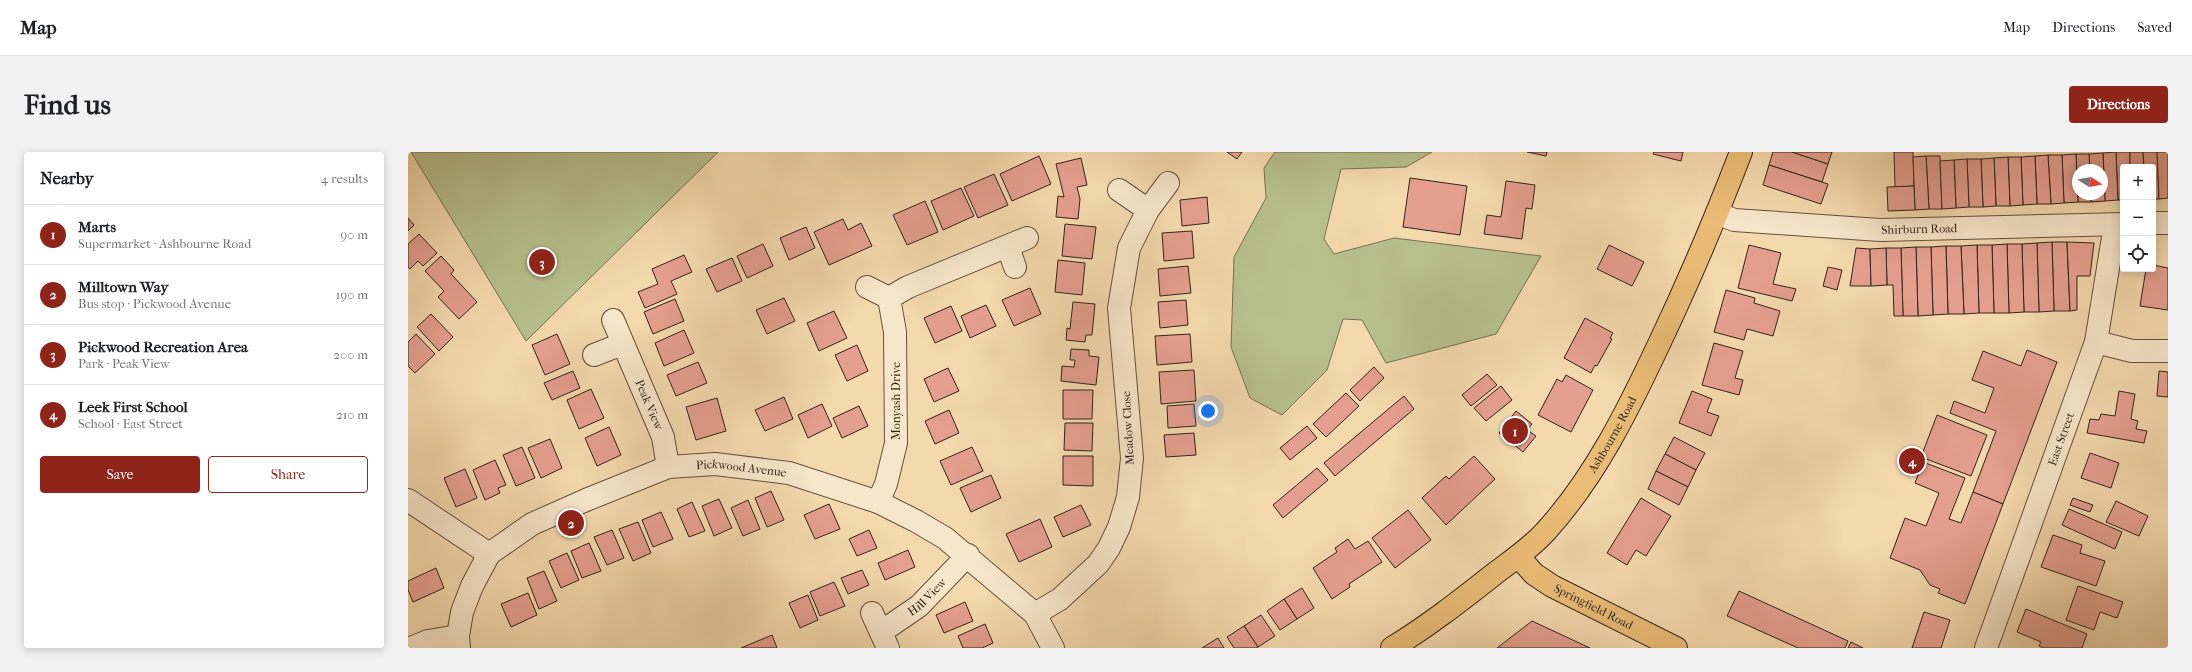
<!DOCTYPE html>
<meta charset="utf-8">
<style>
:root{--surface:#fff;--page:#f2f2f2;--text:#202124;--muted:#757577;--line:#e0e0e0;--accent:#8f2418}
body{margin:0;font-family:"IM FELL French Canon",serif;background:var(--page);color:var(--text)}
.controls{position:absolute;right:12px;top:12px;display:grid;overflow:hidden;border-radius:4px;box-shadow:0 2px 10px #0003}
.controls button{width:36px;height:36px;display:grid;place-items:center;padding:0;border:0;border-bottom:1px solid var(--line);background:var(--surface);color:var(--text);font:20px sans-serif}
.compass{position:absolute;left:1664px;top:12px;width:36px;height:36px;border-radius:50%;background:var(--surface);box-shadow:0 2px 10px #0003;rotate:101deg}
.you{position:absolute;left:800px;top:259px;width:14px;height:14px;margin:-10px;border:3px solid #fff;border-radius:50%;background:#1a73e8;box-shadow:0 0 0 6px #1a73e833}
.badge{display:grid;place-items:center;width:26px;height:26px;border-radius:50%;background:var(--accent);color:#fff;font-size:13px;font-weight:700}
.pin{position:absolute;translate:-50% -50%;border:2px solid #fff;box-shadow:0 1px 4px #0006}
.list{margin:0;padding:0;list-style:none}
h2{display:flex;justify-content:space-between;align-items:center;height:52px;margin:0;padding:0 16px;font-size:17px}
h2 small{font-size:13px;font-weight:400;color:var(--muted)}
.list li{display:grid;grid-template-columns:26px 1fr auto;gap:12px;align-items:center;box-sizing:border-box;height:60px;padding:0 16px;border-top:1px solid var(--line)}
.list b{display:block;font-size:15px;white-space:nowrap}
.list p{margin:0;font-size:13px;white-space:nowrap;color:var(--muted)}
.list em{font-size:13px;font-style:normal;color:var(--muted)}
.actions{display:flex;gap:8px;padding:12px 16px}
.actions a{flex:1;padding:9px 0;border:1px solid var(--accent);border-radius:4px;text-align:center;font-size:14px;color:var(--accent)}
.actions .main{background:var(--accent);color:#fff}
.icon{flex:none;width:22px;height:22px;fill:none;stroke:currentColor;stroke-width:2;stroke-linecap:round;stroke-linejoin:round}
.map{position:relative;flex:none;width:1760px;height:496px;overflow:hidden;border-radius:4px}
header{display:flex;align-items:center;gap:24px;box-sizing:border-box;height:56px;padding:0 20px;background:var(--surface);border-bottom:1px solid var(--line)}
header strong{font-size:19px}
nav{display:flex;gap:22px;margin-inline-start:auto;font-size:14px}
.intro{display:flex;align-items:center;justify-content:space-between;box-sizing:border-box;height:96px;padding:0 24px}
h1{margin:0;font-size:28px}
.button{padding:10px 18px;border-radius:4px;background:var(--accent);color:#fff;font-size:14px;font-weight:700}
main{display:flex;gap:24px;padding:0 24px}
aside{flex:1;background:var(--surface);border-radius:4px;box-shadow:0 2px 10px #0003}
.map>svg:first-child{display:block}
.green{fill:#b7c08d;stroke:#747255}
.building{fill:#e59f8e;stroke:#31241d}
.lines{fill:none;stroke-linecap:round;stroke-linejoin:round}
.minor-casing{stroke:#625141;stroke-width:24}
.highway-casing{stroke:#31241d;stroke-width:24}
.minor{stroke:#f8e6ca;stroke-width:22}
.highway{stroke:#eabc76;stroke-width:22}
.labels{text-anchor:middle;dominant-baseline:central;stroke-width:3;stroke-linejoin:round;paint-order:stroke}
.street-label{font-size:12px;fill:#31241d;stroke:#f8e6ca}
</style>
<header>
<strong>Map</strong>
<nav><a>Map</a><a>Directions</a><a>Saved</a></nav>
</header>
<div class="intro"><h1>Find us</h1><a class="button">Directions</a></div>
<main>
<aside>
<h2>Nearby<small>4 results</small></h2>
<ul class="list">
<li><span class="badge">1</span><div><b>Marts</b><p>Supermarket · Ashbourne Road</p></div><em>90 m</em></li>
<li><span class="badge">2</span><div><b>Milltown Way</b><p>Bus stop · Pickwood Avenue</p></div><em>190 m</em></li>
<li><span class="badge">3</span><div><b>Pickwood Recreation Area</b><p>Park · Peak View</p></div><em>200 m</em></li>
<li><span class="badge">4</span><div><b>Leek First School</b><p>School · East Street</p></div><em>210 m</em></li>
</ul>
<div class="actions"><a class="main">Save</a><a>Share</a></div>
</aside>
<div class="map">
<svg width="1760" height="496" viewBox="0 0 1760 496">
<rect width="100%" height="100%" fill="#f4d9ad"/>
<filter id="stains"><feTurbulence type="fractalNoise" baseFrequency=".005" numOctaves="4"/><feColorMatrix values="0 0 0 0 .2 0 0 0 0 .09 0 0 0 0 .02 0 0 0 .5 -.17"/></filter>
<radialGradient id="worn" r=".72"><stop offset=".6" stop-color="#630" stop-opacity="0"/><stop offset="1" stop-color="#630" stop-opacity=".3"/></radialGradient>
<g class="green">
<path d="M3,0h307l-192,189z"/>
<path d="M867,0h157l-26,15 -65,2 -17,70 10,15 60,-16 147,18 -45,78 -110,29 -24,-43 -19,-1 -16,51 -45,45 -32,-17 -19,-51 3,-90 32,-59 -2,-30z"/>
</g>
<g class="building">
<path d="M819,0h15l-5,7z"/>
<path d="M1119,0h20l-1,4z"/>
<path d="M1246,0h29l-2,9 -28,-7z"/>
<path d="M1365,0h19l36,12 -6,18 -53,-17z"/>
<path d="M1384,0h40l-4,12z"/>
<path d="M1486,0h19l1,34 -19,1z"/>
<path d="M1708,0h14v15h-7v33h-5z"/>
<path d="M1708,0l2,48 -13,1 -2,-48z"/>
<path d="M1722,0h13l1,15h-14z"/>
<path d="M1735,0h14l2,47h-6v-32h-9z"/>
<path d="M1749,0h11v46l-9,1z"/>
<path d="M1695,1l2,48 -14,1v-8h11v-24h-12l-1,-16z"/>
<path d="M1668,2h13l1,16h-12v24h13v8h-13z"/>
<path d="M1668,2l2,48 -14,1 -2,-48z"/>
<path d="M1640,3h14l2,48 -13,1z"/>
<path d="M1640,3l3,49h-14l-2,-48z"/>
<path d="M631,4l12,28 -39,17 -12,-27z"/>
<path d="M1518,4h14l2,53h-13z"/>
<path d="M1518,4l3,53 -14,1 -2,-53z"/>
<path d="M1627,4l2,48 -14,1 -2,-48z"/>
<path d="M1600,5h13l2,48 -13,1z"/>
<path d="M1600,5l2,49h-14l-2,-48z"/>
<path d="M673,6l6,27 -10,2 3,12 -2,20 -22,-2 2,-21 6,1 -8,-33z"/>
<path d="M1586,6l2,48 -13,1 -2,-48z"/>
<path d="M1559,7h14l2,48h-14z"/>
<path d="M1559,7l2,48 -13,1 -2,-48z"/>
<path d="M1546,8l2,48 -14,1 -2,-48z"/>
<path d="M1361,13l59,19 -7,20 -58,-19z"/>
<path d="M586,22l14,31 -30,13 -14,-31z"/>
<path d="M1002,26l57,8 -7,49 -57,-8z"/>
<path d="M1098,29l29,4 -3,24 -6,-1 -4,31 -38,-5 3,-19 14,2z"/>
<path d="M1506,34l1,24 -27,1 -1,-24z"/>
<path d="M553,36l13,28 -31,14 -12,-29z"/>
<path d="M799,45l2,26 -27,3 -2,-26z"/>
<path d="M517,49l13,31 -31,13 -14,-30z"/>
<path d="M0,66l6,7 -6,6z"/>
<path d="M435,67l5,11 13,-7 11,23 -43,19 -15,-33z"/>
<path d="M657,72l31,3 -4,32 -30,-3z"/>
<path d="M398,75l9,21 -26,12 -9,-22z"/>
<path d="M784,79l2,27 -30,3 -2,-28z"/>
<path d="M11,82l18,19 -14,13 -5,-5 -8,8 -2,-2v-23z"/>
<path d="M1644,90h15l3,69h-16z"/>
<path d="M1644,90l2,69 -15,1 -2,-69z"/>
<path d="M1659,90l27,1 -4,33h-13v34l-7,1z"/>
<path d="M1629,91l2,69h-15l-2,-68z"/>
<path d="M355,92l10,22 -26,12 -10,-22z"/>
<path d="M1599,92h15l2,68 -15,1z"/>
<path d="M1599,92l2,69h-15l-2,-68z"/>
<path d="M1201,93l35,17 -12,24 -35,-17z"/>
<path d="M1341,93l32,8 -8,31 23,5 -4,12 -54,-13z"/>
<path d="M1569,93h15l2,68h-15z"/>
<path d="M1569,93l2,68 -15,1 -3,-68z"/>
<path d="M1538,94h15l3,68h-16z"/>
<path d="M1538,94l2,68 -15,1 -2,-68z"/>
<path d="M1508,95h15l2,68 -15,1z"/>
<path d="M1508,95l2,69h-15l-2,-68z"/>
<path d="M1448,96l14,1 1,37h-21z"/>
<path d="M1478,96h15l2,68h-9l-1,-31h-6z"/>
<path d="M1478,96l1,37 -16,1 -1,-37z"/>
<path d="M276,103l8,17 -21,9 6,13 -32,14 -7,-16 20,-8 -6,-15z"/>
<path d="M33,104l13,14 -3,4 26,28 -18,17 -21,-22 6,-6 -19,-20z"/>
<path d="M324,106l10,23 -25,11 -11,-23z"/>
<path d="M650,108l27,3 -3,32 -27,-3z"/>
<path d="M1745,113l15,3v42l-28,-4 6,-37h7z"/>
<path d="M780,114l3,27 -31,3 -2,-27z"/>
<path d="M1420,115l14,3 -5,20 -14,-4z"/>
<path d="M622,136l11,26 -27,12 -12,-26z"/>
<path d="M1318,138l29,8 -1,5 26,8 -7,25 -26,-7 -3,11 -30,-8z"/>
<path d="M376,146l11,23 -28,13 -11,-24z"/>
<path d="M267,147l9,22 -31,13 -9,-22z"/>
<path d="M778,148l2,25 -28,3 -2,-26z"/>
<path d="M665,150l22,2 -3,31h-6l-1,7 -19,-2 1,-12 3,1z"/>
<path d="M578,153l10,21 -26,12 -9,-22z"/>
<path d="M543,154l11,25 -27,12 -11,-25z"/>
<path d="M426,159l13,27 -28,13 -12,-28z"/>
<path d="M23,162l22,23 -14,14 -22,-24z"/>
<path d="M1177,166l28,15 -3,5 2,1 -15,27 -2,-1 -4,8 -27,-15z"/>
<path d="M276,178l10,23 -30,13 -9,-23z"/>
<path d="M8,182l19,20 -20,19 -7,-7v-24z"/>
<path d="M149,182l13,30 -25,11 -13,-30z"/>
<path d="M782,182l2,28 -35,3 -2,-29z"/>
<path d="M1306,191l29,8 -8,27 8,2 -4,15 -37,-10z"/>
<path d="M449,193l11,26 -21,10 -12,-26z"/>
<path d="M663,197l18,1v6l10,1 -3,28 -35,-4 1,-15 12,1 1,-7h-5z"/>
<path d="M1619,198l30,12 -54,142 -30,-12 23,-61 -46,-18 4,-12 31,12 9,-25 -22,-8 11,-29 38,15z"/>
<path d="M290,210l9,21 -31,13 -9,-21z"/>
<path d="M966,215l10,11 -24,23 -10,-11z"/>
<path d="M540,216l11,23 -25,11 -10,-23z"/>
<path d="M786,218l2,31 -35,3 -2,-32z"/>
<path d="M165,219l7,17 -28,12 -8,-17z"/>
<path d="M1751,219l9,1v25l-11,-1z"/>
<path d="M1079,222l10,11 -26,21 -9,-11z"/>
<path d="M1158,223l27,15 -22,42 -33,-17 19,-36 5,3z"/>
<path d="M1093,234l11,14 -26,21 -12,-13z"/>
<path d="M183,237l13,29 -25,11 -12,-29z"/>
<path d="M655,238h30l-1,29h-29z"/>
<path d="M1284,239l20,8 -5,13 12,4 -8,20 -32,-13z"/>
<path d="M1711,239l16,3 -4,25 7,2 -2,8 11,2 -3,12 -57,-10 3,-14 9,1 2,-6 14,2z"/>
<path d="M938,241l13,13 -33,31 -13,-13z"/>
<path d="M996,244l10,13 -79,67 -11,-13z"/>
<path d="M376,245l9,22 -28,12 -10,-21z"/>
<path d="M309,246l9,33 -30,9 -10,-33z"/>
<path d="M414,252l10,22 -24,12 -10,-23z"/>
<path d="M786,252l2,22 -28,2 -1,-22z"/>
<path d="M451,254l9,20 -26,12 -9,-20z"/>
<path d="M541,258l10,23 -24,11 -10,-23z"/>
<path d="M1108,259l16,13 -5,6 9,6 -13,16 -24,-19z"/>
<path d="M1529,263l50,20 -16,41 -50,-19z"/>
<path d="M657,271h28l-1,28 -28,-1z"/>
<path d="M899,274l10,12 -27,22 -10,-12z"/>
<path d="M201,275l12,28 -24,11 -12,-28z"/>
<path d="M786,281l2,22 -30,2 -2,-22z"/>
<path d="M1266,285l31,16 -9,17 -31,-16z"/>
<path d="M142,287l12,29 -21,10 -13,-30z"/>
<path d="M114,295l13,31 -19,8 -13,-31z"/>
<path d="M564,295l11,24 -32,14 -11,-24z"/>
<path d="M1682,301l29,10 -8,25 -30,-10z"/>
<path d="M1257,302l31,16 -8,17 -32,-16z"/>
<path d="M655,304h30v30l-30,-1z"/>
<path d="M1066,304l21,23 -49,46 -24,-27 24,-22 3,3z"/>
<path d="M87,308l11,25 -8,3 2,5 -15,7 -12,-30z"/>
<path d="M1515,310l42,16 -16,41 12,4 12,-31 30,12 -38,100 -27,-11 2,-4 -10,-4 -10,-15 -30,-12 15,-40 21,8 13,-33 -24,-10z"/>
<path d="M909,316l11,12 -45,38 -10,-13z"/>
<path d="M57,317l12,29 -21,9 -12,-29z"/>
<path d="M1248,319l32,16 -9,18 -31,-16z"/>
<path d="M583,323l10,23 -30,14 -11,-24z"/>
<path d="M363,339l13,29 -17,7 -12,-29z"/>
<path d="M1233,346l30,18 -25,40 -10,-6 -9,15 -20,-12z"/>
<path d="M1665,346l20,7 -3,7 -20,-7z"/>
<path d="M311,347l13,29 -18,8 -12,-30z"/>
<path d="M340,348l12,29 -17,7 -12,-28z"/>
<path d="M1708,349l32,15 -9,20 -33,-14z"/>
<path d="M284,350l13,29 -16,6 -12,-28z"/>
<path d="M421,352l11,25 -25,10 -11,-24z"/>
<path d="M673,353l10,20 -28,12 -9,-20z"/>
<path d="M1661,357l53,23 -7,17 -53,-24z"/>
<path d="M1000,358l23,30 -36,28 -23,-30z"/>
<path d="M253,360l12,27 -20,8 -11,-27z"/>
<path d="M632,367l12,28 -33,15 -13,-28z"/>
<path d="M230,370l13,31 -18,8 -14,-32z"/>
<path d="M204,378l12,28 -17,7 -13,-28z"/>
<path d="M461,378l8,18 -20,8 -8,-17z"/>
<path d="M1645,383l29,10 -2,8 25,8 -9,25 -55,-19z"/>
<path d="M940,387l7,10 13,-8 14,21 -33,22 1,3 -18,12 -19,-31 24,-16 -2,-4z"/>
<path d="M181,391l12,28 -19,7 -11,-27z"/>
<path d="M500,398l7,17 -30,13 -7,-17z"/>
<path d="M159,401l12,27 -18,8 -12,-27z"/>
<path d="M28,416l8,20 -31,14 -5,-12v-9z"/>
<path d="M454,418l7,15 -21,9 -7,-16z"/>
<path d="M136,419l13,30 -18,8 -12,-31z"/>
<path d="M426,430l11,24 -25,10 -10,-24z"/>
<path d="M1670,434l45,16 -6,16 -17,-6 -6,18 -28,-10z"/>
<path d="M894,436l12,20 -17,11 -13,-20z"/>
<path d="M1331,439l109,50 -3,7h-47l-71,-32z"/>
<path d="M120,441l9,22 -26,12 -10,-23z"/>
<path d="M400,443l10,25 -18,8 -11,-25z"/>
<path d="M876,447l13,20 -17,11 -13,-19z"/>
<path d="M557,450l8,19 -29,12 -8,-18z"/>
<path d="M1618,457l61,25 -5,14h-38l-5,-2 2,-4 -24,-10z"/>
<path d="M1516,460l26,8 -9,28h-29z"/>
<path d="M853,463l14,21 -17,11 -14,-21z"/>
<path d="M1124,469l58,27h-93z"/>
<path d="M577,472l8,19 -11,5h-19l-5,-12z"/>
<path d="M836,474l14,21 -2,1h-22l-7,-11z"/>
<path d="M364,483l5,13h-36z"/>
<path d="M810,486l6,10h-22z"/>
<path d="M1443,490l12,6h-15z"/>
</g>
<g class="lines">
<defs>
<g id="minor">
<path d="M711,38l29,20"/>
<path id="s1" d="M1309,61l17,7 146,10 243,-6"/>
<path d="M1745,71h15"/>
<path d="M600,95l7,20"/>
<path d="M459,135l22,11 19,-11 119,-49"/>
<path id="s2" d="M205,168l50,117 5,30"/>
<path d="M1688,190l36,9h36"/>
<path d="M186,203l28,-11"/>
<path d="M0,348l81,54"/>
<path d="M470,350l8,-18 10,-41 -1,-111 -6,-34"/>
<path d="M464,461l16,35"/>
<path d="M627,462l25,-15 38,-35 11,-16 10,-21 9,-30 4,-39 -13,-150 10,-60 19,-38 20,-27"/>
<path id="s3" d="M473,480l38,-26 49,-51"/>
<path d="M3,496l17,-7 30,-5"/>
<path id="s4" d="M51,496l-1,-12 4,-24 10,-26 17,-32 43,-30 54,-24 82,-33 47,-3 74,9 89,29 38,19 29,17 90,76 18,34"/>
<path id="s5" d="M1578,496l110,-306 19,-117"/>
</g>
<g id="highway">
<path id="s6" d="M1110,404l16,18 18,12 124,62"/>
<path id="s7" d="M984,496c36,-22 68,-47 101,-73 18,-14 38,-27 53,-44 49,-54 82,-121 113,-187 30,-63 57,-127 82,-192"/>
</g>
</defs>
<use href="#minor" class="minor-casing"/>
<use href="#highway" class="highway-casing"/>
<use href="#minor" class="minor"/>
<use href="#highway" class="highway"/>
</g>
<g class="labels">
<g class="street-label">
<text stroke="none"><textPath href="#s1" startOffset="204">Shirburn Road</textPath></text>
<text transform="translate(488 249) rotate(-90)">Monyash Drive</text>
<text stroke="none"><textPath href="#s2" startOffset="92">Peak View</textPath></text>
<text transform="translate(720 276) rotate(-93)">Meadow Close</text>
<text stroke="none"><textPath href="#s7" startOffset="311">Ashbourne Road</textPath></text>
<text stroke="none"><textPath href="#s5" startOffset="222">East Street</textPath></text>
<text stroke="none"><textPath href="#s4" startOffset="374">Pickwood Avenue</textPath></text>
<text stroke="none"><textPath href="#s3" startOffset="58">Hill View</textPath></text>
<text stroke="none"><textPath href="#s6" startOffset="92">Springfield Road</textPath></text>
</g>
</g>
<rect width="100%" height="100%" filter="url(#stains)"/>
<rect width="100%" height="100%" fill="url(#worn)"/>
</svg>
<div class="controls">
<button>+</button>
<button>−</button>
<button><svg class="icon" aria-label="locate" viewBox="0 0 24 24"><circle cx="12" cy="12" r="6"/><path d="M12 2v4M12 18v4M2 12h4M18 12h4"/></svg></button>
</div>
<svg class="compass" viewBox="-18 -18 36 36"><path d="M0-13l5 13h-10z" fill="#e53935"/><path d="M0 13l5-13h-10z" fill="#757577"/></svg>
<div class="you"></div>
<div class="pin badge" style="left:1107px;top:279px">1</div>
<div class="pin badge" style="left:163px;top:371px">2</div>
<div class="pin badge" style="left:134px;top:110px">3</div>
<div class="pin badge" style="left:1504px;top:309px">4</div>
</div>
</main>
